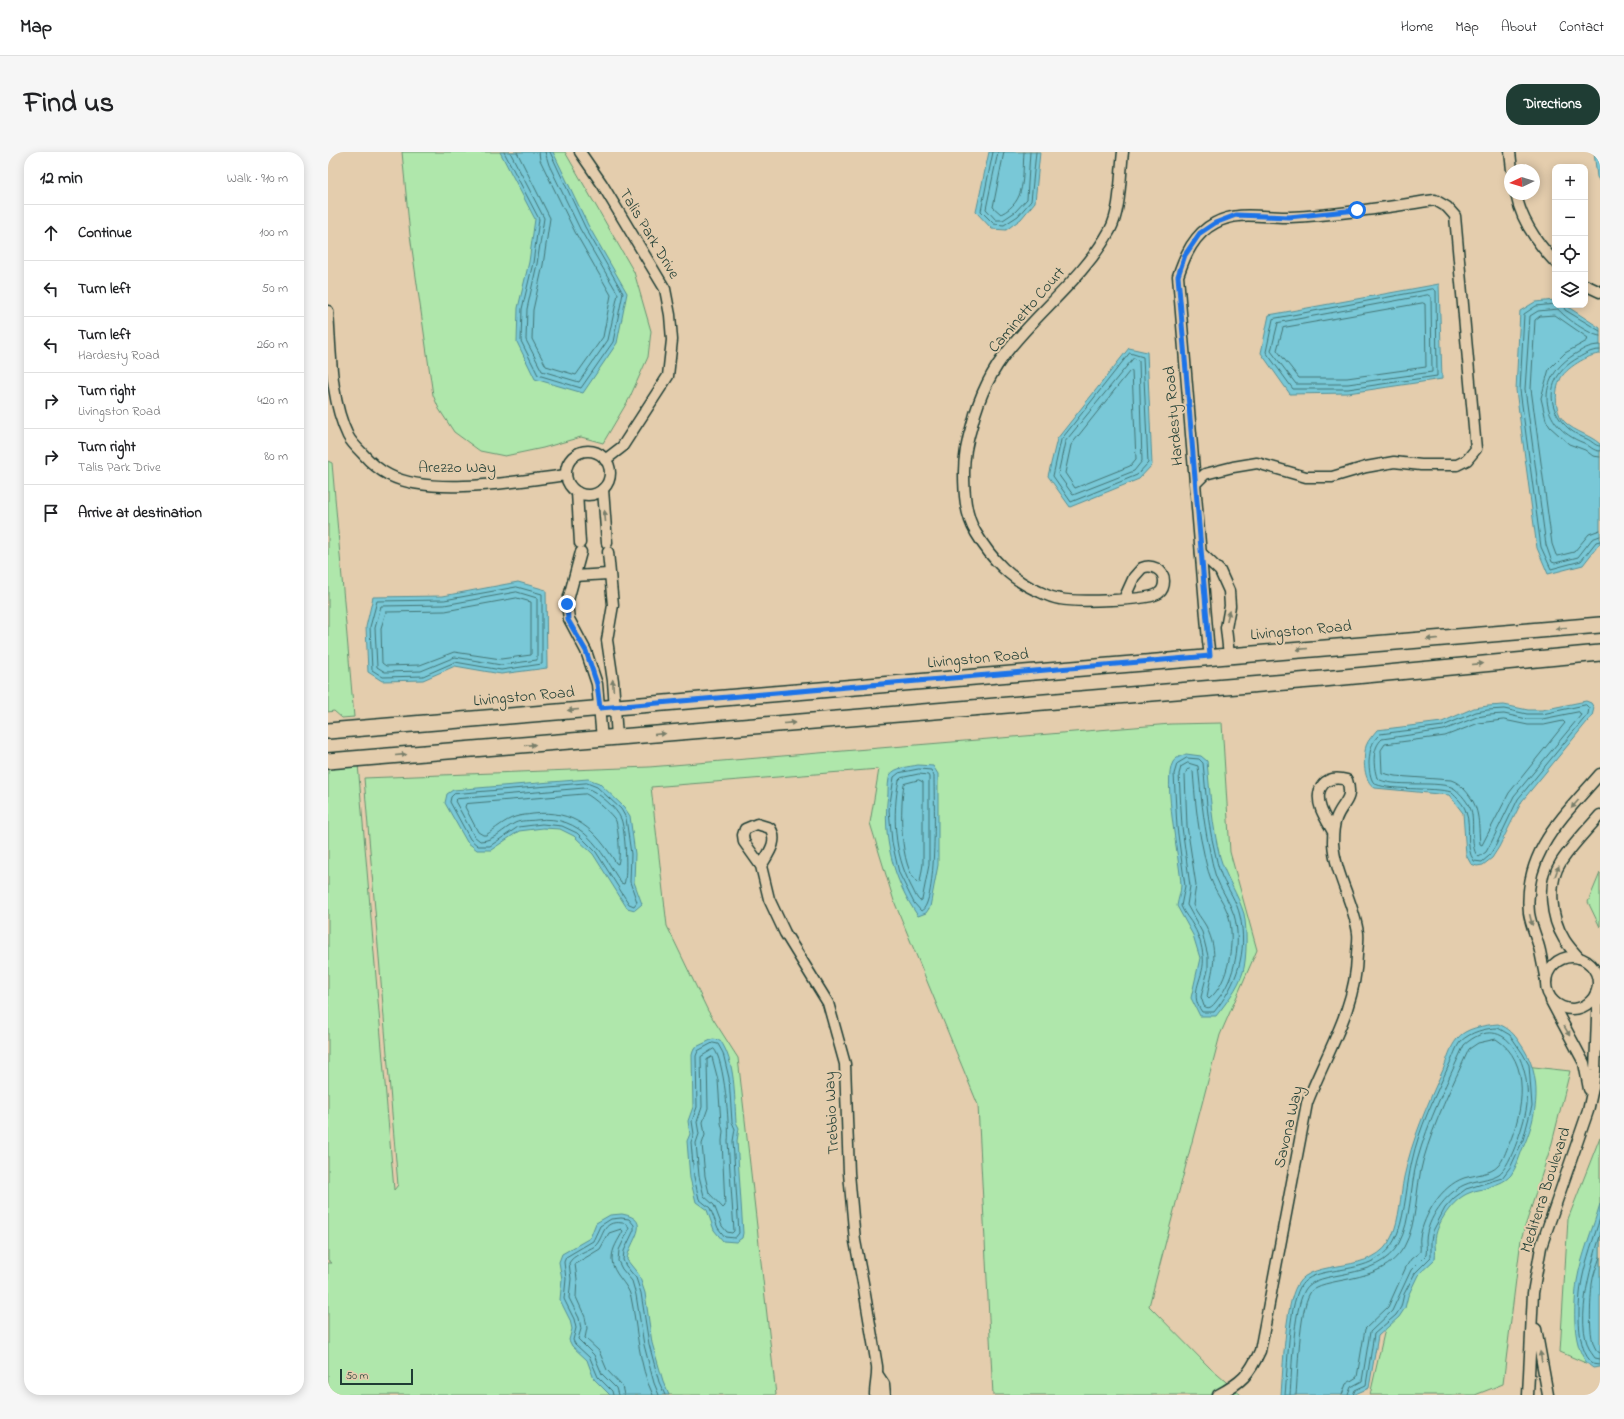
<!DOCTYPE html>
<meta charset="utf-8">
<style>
:root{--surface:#fff;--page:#f6f6f6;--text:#202124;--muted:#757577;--line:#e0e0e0;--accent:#1f3d34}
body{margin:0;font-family:"Indie Flower",sans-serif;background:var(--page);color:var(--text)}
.controls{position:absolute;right:12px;top:12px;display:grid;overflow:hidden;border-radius:8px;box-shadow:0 2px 10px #0003}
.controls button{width:36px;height:36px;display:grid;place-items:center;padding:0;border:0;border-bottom:1px solid var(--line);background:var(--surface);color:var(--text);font:20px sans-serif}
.compass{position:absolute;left:1176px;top:12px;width:36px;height:36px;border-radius:50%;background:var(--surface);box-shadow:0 2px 10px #0003;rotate:266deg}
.scale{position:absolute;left:12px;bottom:10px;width:73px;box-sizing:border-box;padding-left:4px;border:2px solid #1f3d34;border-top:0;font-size:11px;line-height:14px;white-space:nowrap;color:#1f3d34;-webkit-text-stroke:3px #e4cdad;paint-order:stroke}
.stop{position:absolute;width:12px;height:12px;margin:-9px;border:3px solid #1a73e8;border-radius:50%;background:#fff}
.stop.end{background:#1a73e8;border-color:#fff;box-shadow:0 1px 4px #0008}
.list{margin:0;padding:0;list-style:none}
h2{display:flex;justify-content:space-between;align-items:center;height:52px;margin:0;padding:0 16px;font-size:17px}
h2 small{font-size:13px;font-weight:400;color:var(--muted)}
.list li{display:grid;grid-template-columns:26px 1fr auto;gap:12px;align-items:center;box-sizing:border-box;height:56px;padding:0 16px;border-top:1px solid var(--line)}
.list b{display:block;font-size:15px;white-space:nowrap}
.list p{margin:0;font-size:13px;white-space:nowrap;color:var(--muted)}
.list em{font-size:13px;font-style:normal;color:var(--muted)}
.icon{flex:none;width:22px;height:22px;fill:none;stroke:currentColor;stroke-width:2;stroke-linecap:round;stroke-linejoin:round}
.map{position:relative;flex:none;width:1272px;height:1243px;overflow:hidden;border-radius:16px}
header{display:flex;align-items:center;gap:24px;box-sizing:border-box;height:56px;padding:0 20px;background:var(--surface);border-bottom:1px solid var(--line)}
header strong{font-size:19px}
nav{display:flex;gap:22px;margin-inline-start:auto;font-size:14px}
.intro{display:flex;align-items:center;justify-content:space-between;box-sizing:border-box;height:96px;padding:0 24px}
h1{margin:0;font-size:28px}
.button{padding:10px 18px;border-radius:16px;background:var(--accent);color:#fff;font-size:14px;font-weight:700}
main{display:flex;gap:24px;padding:0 24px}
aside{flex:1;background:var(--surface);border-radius:16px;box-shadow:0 2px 10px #0003}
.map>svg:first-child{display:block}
.green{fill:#afe7ab;stroke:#679270}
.water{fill:#79c8d7;stroke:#559096}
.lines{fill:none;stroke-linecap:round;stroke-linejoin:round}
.shore{stroke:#437575;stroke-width:1}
.minor-casing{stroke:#1f3d34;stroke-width:13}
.primary-casing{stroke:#1f3d34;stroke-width:18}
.minor{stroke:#e4cdad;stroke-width:10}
.primary{stroke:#e4cdad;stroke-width:15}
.oneway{fill:#787e6a}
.route{stroke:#1a73e8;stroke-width:5}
.labels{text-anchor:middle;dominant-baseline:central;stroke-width:4;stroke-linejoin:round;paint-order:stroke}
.street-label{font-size:16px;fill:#1f3d34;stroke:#e4cdad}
</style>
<header>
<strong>Map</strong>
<nav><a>Home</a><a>Map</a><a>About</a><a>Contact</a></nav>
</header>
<div class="intro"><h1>Find us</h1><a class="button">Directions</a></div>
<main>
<aside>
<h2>12 min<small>Walk · 910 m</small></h2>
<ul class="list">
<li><svg class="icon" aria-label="ahead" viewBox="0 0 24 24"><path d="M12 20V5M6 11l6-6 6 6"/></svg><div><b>Continue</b></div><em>100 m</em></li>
<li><svg class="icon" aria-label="left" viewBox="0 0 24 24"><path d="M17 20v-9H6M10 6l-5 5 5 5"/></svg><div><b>Turn left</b></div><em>50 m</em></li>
<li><svg class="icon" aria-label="left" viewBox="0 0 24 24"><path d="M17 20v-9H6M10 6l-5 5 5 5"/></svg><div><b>Turn left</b><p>Hardesty Road</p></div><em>260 m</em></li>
<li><svg class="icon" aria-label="right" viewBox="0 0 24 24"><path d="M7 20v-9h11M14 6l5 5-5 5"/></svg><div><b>Turn right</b><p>Livingston Road</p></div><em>420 m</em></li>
<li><svg class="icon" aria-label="right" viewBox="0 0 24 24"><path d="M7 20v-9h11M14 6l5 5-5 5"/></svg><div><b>Turn right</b><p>Talis Park Drive</p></div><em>80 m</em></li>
<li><svg class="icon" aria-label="arrive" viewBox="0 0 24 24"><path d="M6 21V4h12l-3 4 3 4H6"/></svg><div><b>Arrive at destination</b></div></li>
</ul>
</aside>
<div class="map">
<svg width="1272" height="1243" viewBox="0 0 1272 1243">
<rect width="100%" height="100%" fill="#e4cdad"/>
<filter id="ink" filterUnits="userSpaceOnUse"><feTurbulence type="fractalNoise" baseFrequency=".025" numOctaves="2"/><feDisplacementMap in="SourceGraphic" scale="8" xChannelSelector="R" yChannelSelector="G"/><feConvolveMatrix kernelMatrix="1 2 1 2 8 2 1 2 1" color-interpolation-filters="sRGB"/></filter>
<g filter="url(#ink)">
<g class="green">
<path d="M74,0h163l69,120 17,59 -3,26 -19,42 -26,44 -22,-6 -38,11 -38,8 -25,-5 -26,-19 -15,-23 -6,-14 -23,-160z"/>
<path d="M0,309l4,2 22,254 -12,1 -8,-7 -6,1z"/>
<path d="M894,571l8,129 27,98 -37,85 -71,271 61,62 31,27h-248l-15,-290 -84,-204 -24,-78 9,-54 -228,18 16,139 41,85 30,47 38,337h-448v-132h4l-4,-3v-491l7,-3 23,-2 36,426 4,-5 -34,-407 285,-11 522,-43z"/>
<path d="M1272,721v54l-12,-25z"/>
<path d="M1179,912l63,7 -18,72 -31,96 -18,145 -28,11h-105l15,-66z"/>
<path d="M1272,985v150l-12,77 -28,-12 8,-133z"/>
</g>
<g class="water">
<path d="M172,0h53l35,73 39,68 -10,50 -34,50 -48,-14 -18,-37 1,-34 11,-46 6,-43z"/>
<path d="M661,0h51l-5,50 -14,17 -15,11 -14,-1 -16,-17z"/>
<path d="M1266,0h6v30l-3,-5z"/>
<path d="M1111,132l3,95 -94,14 -58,1 -29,-41 8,-38z"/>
<path d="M1227,148v5h10l35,23v26c-11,0 -36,15 -40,26 -5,10 -5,25 0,36 9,15 28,17 40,28v99l-17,22 -35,9 -11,-26 -21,-158 4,-79 15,-9z"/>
<path d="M801,196l18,4 5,113 -13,14 -69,28 -22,-31 9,-37z"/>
<path d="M190,430l28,8 1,78 -46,6 -46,-8 -32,14 -41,1 -14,-9 -2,-45 7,-30 70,-1z"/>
<path d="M1258,549l5,2 3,5 -2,8 -70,85 -23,46 -7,11 -9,7 -6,1 -6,-2 -5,-9 -3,-42 -14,-18 -74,-7c-12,-7 -12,-29 -9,-42 2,-6 7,-11 11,-16l65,-8 32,-14 14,-2 16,-1 24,5h14z"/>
<path d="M858,602l15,2 6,5c3,32 5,65 13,96 6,21 18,37 24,57 3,14 3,44 -1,58 -5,16 -17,31 -27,44h-16l-9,-18 9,-40 -7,-23 -16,-29c1,-7 4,-14 4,-21 -1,-25 -19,-105 -8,-123 3,-5 9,-6 13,-8z"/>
<path d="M590,613l15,1 5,8v91l-8,42 -4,6 -8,3c-25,-36 -36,-79 -30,-122 0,-6 0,-14 2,-19 5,-8 19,-8 28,-10z"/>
<path d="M260,627l11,4 25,24 6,9 5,38 -1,28 8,22 -7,6 -8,-2 -34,-54 -19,-18 -14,-7 -17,-1 -24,3 -28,19h-14l-10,-8 -22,-39 2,-9 6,-4z"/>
<path d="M1170,872c11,4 16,10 22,19 24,33 18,72 2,107 -3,8 -6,18 -11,25 -7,8 -15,9 -24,13 -6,2 -12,2 -18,5 -16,6 -33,30 -34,48 0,6 1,12 0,18l-17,16 -10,21 -3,12 -6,9 -21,19 -9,52 -16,7h-72c2,-25 4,-90 16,-110 16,-29 78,-8 95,-49 8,-18 8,-39 12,-59 8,-37 23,-72 39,-107 4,-10 7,-23 14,-31 8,-11 28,-14 41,-15z"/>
<path d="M385,887l7,1c16,23 14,55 16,82l3,6 -2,13 6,92 -1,5 -6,4 -13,-1 -9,-11 -7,-20 -11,-8 -6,-24 -3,-37 3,-7 -2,-13 5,-14 -1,-52 2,-7z"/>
<path d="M1272,1052v163l-7,1c-23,-15 -19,-64 -16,-87 4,-24 16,-53 23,-77z"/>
<path d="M294,1062c33,6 6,28 5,46l12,15 6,18 7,50 11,38 6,14h-59l-16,-16 -7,-19 -15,-14 -3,-6 3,-11 -2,-9 -10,-20 2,-21 -3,-17 3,-8 28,-16 6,-15 14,-8z"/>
</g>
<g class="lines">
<g class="shore">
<path d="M176,0l35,67 -6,44 -11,46 -1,32 17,34 43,13 32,-46 10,-49 -38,-66 -35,-75"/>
<path d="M182,0l34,66 -7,46 -10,45 -1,31 16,31 37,11 29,-42 10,-46 -38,-65 -31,-64 -4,-13"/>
<path d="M189,0l33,66 -7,47 -10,45 -1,29 14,27 30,9 27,-38 8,-42 -36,-63 -35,-72 -1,-8"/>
<path d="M665,0l-12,59 13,13 10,1 14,-9 13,-15 5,-49"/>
<path d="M670,0l-12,57 10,11h7l12,-8 12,-13 3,-47"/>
<path d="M676,0l-11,55 8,7c26,-13 21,-37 23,-62"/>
<path d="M1105,137l3,2 1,85 -89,13h-55l-27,-37 7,-33z"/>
<path d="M1100,143l3,2 1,75 -84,12h-52l-25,-33 7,-28z"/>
<path d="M1095,151l2,1 1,63 -79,11h-48l-22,-28 6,-22z"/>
<path d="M1227,152l-19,2 -12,8 -4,76 21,157 10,22 30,-8 15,-19 4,-1"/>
<path d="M1235,153l2,5 35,21"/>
<path d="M1272,184c-10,-1 -36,-19 -42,-27l-20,2 -8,5 -5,73 21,156 6,17 3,1 23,-6 14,-18 8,-3"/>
<path d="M1272,193c-9,0 -15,3 -23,8 -43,24 -39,73 7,90 6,3 9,8 16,8"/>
<path d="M1272,198c-9,0 -15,4 -22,8 -40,22 -31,66 9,81 5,2 8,7 13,7"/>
<path d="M802,201l13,4 5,106 -11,12 -66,27 -18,-26 8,-36z"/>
<path d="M806,206l5,3 3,100 -8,10 -61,24 -15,-21 7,-32z"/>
<path d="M804,219l4,88 -6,7 -55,22 -10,-15 6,-28 58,-73z"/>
<path d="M1272,305l-7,-1 -8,-6 -16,-6 -19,-17 -4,-7 -5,-22 8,-29 16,-16 22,-12 1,-3 -33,-23 -15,1 -5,4 -4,69 21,155 4,11 2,1 16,-4 15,-18 11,-4"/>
<path d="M189,435l25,7v70l-41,6 -46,-8 -32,14 -40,1 -11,-7 -2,-43 7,-26 67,-1z"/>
<path d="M189,440l20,6v62l-36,5 -46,-8 -34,14 -36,1 -8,-5 -2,-39 6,-22 63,-1z"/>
<path d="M189,446l14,4v53l-30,4 -47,-7 -34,13 -34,1 -4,-3 -1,-35 5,-16 59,-1z"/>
<path d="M1258,553l3,3 -1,6 -70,85 -22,46 -7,11 -7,6 -8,-1c-10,-15 -2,-33 -8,-49 -2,-8 -9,-14 -15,-20 -15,-5 -68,-1 -77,-9 -4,-4 -5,-15 -5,-21 1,-12 2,-20 11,-28l63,-8 33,-14 12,-2 16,-1 23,5h15z"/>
<path d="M1251,560l2,3 -67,81 -23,47 -5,9 -7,5c-10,-6 -4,-36 -8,-47 -3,-8 -10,-16 -16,-21 -13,-10 -65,0 -78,-11 -4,-13 -5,-30 5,-39l62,-9 33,-13 12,-2 15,-1 23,5h15z"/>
<path d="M1176,568l24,5h16l19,-4 2,2 -56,70 -27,52 -2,-1c-2,-22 1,-37 -16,-55 -4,-4 -7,-7 -13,-9l-56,-4 -13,-3 -1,-23 4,-6 60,-8 34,-13z"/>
<path d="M859,606l12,1 4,4c3,28 4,57 11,85 2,9 4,20 8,29 6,12 15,25 18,39 8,36 -3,68 -26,96h-12c-15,-20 4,-35 1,-56 -1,-10 -4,-20 -9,-29 -4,-8 -10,-13 -13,-21l4,-20 -8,-59 -3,-53 3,-10z"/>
<path d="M860,611l10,3c3,27 5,54 11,81 2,10 4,21 7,30 5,13 14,25 18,38 8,27 1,63 -16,84 -4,5 -8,12 -14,7l-3,-9 7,-27v-14l-6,-24 -15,-27 3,-19 -8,-59 -3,-53 2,-7z"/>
<path d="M591,617l12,1 3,6c0,20 4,128 -13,135l-7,-8 -15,-30 -7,-31 -3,-32 5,-33 5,-4z"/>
<path d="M863,617l2,2c2,26 4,52 10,78 2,10 4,20 8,30 4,13 14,24 18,38 6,24 0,66 -20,82l-2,-2c5,-29 13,-42 -1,-71 -4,-7 -10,-14 -13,-21l3,-20 -9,-59 -2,-51 2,-5z"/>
<path d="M591,622l9,1 1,2v88l-7,35 -2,1c-4,-3 -6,-10 -9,-15 -17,-33 -19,-71 -12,-106l2,-2z"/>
<path d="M591,628l4,2v82l-3,18 -2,1c-19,-16 -18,-76 -14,-99z"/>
<path d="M259,631l10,4 24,22 5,9 5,36 -1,28 7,20 -3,4 -5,-2 -33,-52 -19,-19 -15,-7 -20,-2 -24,3 -28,19h-12l-8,-7 -20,-37 1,-5 3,-3z"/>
<path d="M258,636c11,3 31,20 35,31 4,9 7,56 3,65l-3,-1c-21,-33 -38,-69 -85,-63 -6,1 -15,0 -21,3 -12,6 -21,18 -35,18l-6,-5 -19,-35 2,-2z"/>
<path d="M258,642c7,3 26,20 30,27 2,7 5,36 2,43l-2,-1c-20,-33 -42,-54 -83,-49 -6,1 -12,1 -18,3 -10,3 -20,12 -29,18h-3l-5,-3 -13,-25 1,-3z"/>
<path d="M385,891l5,1 5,9 6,25 3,44 3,7 -2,12 6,92 -4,5 -10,-1 -7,-9 -8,-20 -11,-9 -5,-22 -3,-35 3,-8 -2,-13 5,-14 -1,-51 2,-5z"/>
<path d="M386,897c10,9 16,77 14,92l6,90 -2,2 -5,-1 -5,-6 -8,-21 -10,-9 -5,-20 -3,-33 3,-9 -2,-12 5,-15 -1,-50z"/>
<path d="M384,905l6,23 3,43 2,8 -1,10 3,65 -2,2 -14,-15 -4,-17 -3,-32 3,-9 -2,-13 5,-14 -1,-48z"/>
<path d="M1272,1066c-6,20 -14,41 -18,62 -4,20 -7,71 11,83l7,1"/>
<path d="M1272,1084c-9,31 -29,94 -5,122l5,1"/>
<path d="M1272,1105c-3,9 -7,18 -8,27 -1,13 -6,64 8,69"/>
<path d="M285,1243l-1,-4 -14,-14 -8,-19 -15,-14 -2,-4 3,-12 -2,-9 -10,-20 2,-20 -2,-17 2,-5 27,-16 7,-15 11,-7 10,-1 8,1 5,6v5l-10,21 -1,9 3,6 10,12 5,15 8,51 10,38 6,13"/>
<path d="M290,1243l-2,-7 -14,-14 -8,-19 -16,-16 3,-10 -2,-11 -10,-20 2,-19 -2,-16c4,-8 18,-12 26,-17 10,-9 6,-29 32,-22l2,5 -10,21 -1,11 4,8 10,12 4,14 8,50 10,38 5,12"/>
<path d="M296,1243l-2,-9 -15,-16 -8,-19 -14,-13 2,-10 -2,-11 -9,-20 1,-18 -2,-15 25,-15 9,-16 12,-4 2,2c-5,10 -11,17 -11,28 0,15 16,24 19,38 7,33 7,67 22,98"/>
<path d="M957,1243c3,-27 3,-86 15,-108 16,-28 79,-3 98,-55 7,-19 9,-50 14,-71 7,-33 23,-65 37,-96 4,-7 7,-19 12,-24 10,-9 24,-13 37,-13l12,7 13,19 6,11 3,41 -9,34 -12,26 -9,12 -36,11 -12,9 -9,10 -12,23 -2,9v17l-16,16 -11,21 -3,13 -5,8 -22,19 -8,51 -11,5 -2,5"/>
<path d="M962,1243c2,-25 3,-85 15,-105 12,-22 72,-7 94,-47 12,-22 11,-57 18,-82 11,-40 30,-78 47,-116 43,-38 67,22 63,59 -1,14 -16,62 -28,70 -10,6 -24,6 -35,11 -18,8 -37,34 -38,55 0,5 1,10 0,15l-15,15 -19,41 -22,21 -8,49 -11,6 -3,8"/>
<path d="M968,1243c2,-23 3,-84 14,-102 10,-18 71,-6 94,-46 14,-25 11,-58 19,-86 11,-39 29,-75 46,-112l9,-6 18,-4c36,23 27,73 13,105 -3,7 -6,17 -11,22 -7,8 -24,9 -34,12 -23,8 -40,37 -44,59 -1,5 1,10 0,15l-9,7 -5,8 -18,40 -23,22 -8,48 -11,7 -4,11"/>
</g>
<defs>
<g id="minor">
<path d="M252,0l22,32 63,105 5,26 2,25 -4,36 -46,71 -17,13"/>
<path d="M795,0c-3,23 -2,58 -13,78 -25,46 -68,78 -100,118 -19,23 -31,49 -38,77 -5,16 -8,30 -8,47 0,20 1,43 12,61 16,27 35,47 64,59 6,3 14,6 20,7 14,3 89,2 99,-6 4,-3 5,-8 5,-12 0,-12 -13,-17 -22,-13l-8,9 -10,22"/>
<path d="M1182,0l2,18"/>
<path d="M1188,42c5,26 21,49 39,68"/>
<path d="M1257,133l15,7"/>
<path d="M0,159c3,41 2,88 20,125 3,6 9,12 14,17 7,8 17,17 27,22 42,22 130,6 177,0"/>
<circle cx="260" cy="321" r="22"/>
<path d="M867,332l10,-10 28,-7 24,-4 49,14h26l34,-10 28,-5 27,3h36l10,-5 9,-11 -21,-233 -8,-9 -12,-7c-48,7 -97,15 -145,17 -26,1 -51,-7 -75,6 -21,11 -30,32 -37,53l30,365 2,16"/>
<path d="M275,337l4,54"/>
<path d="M249,340l3,51"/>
<path d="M253,400l-14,52 2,15 17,32 11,33 5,55"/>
<path d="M280,400l5,53 -6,35 6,41 4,56"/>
<path d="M873,401l19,18 9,20 1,15 -4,22 3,27"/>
<path d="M247,424l33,-2"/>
<path d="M433,714c7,-12 18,-25 9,-38l-13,-4 -12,5 -2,6 1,7 17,24 8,33 16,34 43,70 17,61 4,109 6,68 8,42 14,83c1,10 -2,19 -2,29"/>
<circle cx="1244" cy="831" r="26"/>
<path d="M1251,806c-5,-6 -11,-12 -15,-19 -13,-21 -17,-56 -3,-77 11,-17 26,-32 39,-47"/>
<path d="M1218,829c-2,-10 -4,-20 -6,-30 -3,-13 -9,-25 -11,-38 -6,-61 35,-97 71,-139"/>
<path d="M1223,849l33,62 5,26"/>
<path d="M1208,1177l12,66"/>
<path d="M550,1223l6,9 1,11"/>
<path d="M890,1243c24,-13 31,-20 42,-44l47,-248c19,-50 49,-94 50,-148 0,-7 2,-15 1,-22 -4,-30 -23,-59 -25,-90 0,-9 0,-16 3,-24 6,-17 18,-18 11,-39 -22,-6 -33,8 -26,29 3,8 8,15 12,23"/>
<path d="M1200,1243l5,-102 8,-46 47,-136 5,-23 2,-17 3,-81"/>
</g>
<g id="primary">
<path d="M0,579l1272,-106"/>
<path d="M0,609l995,-82 277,-26"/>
</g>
</defs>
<use href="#minor" class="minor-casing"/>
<use href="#primary" class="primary-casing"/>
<use href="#minor" class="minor"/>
<use href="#primary" class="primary"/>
</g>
<defs><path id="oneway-solid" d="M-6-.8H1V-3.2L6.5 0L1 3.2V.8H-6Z"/></defs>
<g class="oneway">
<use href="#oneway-solid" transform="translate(277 364) rotate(-95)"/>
<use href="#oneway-solid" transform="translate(900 464) rotate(-78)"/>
<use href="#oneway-solid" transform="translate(1233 476) rotate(175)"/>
<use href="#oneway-solid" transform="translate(1104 487) rotate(175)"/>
<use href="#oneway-solid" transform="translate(974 497) rotate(175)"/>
<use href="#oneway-solid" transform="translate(1150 512) rotate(-5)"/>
<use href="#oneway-solid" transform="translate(285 533) rotate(-93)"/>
<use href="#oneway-solid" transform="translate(245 558) rotate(175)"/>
<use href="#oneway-solid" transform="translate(462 571) rotate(-5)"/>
<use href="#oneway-solid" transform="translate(332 582) rotate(-5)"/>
<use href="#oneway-solid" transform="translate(202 593) rotate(-5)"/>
<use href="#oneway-solid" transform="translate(73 603) rotate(-5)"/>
<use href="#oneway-solid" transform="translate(1247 652) rotate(131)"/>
<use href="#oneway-solid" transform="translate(1229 719) rotate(-70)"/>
<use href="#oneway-solid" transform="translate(1203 768) rotate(76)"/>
<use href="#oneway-solid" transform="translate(1239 879) rotate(60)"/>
<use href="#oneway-solid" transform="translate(1213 1205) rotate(-100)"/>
</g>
</g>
<g class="lines" filter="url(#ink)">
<path class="route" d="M239,452l1,16 18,31 11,33 3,24 610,-52 -32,-380 7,-21 15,-22 15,-10 21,-8 53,2 68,-7"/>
</g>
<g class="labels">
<g class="street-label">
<text transform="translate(321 82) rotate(59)">Talis Park Drive</text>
<text transform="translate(699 158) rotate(-49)">Caminetto Court</text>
<text transform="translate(846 264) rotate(-95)">Hardesty Road</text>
<text x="129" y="316">Arezzo Way</text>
<text transform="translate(973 479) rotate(-5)">Livingston Road</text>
<text transform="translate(650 507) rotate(-5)">Livingston Road</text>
<text transform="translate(196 545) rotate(-5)">Livingston Road</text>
<text transform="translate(504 961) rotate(-93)">Trebbio Way</text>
<text transform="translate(961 975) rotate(-77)">Savona Way</text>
<text transform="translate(1218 1038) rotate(-72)">Mediterra Boulevard</text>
</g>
</g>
</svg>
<div class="controls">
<button>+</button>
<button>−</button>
<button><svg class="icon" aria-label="locate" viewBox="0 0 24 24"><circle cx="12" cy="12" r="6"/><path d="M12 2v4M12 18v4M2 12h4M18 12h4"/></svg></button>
<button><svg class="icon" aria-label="layers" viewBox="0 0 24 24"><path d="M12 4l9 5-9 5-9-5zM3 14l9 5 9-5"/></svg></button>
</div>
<svg class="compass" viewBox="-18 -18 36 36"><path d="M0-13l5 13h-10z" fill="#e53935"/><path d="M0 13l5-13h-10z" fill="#757577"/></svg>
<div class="scale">50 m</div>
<div class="stop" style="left:1029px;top:58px"></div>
<div class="stop end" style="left:239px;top:452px"></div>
</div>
</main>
